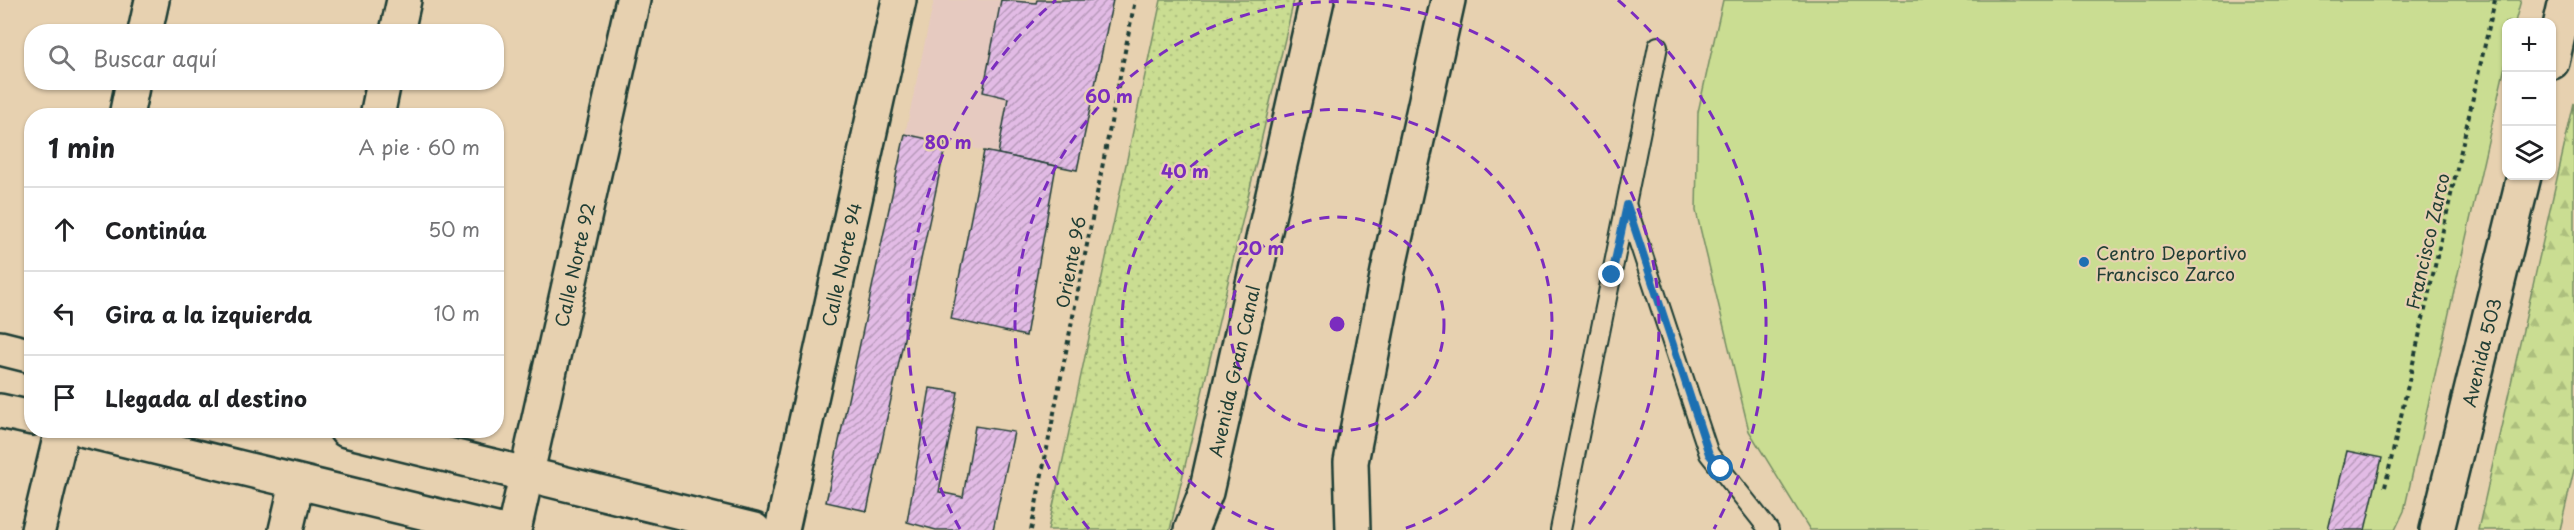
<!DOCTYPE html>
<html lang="es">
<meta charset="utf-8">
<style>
:root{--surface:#fff;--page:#f2f2f2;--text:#202124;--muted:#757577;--line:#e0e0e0}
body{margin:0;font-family:"Playpen Sans",sans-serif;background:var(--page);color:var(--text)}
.controls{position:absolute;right:18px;top:18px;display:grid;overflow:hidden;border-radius:12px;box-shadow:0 2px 4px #0004}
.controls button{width:54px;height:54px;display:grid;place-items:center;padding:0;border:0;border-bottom:2px solid var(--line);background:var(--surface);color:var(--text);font:30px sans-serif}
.stop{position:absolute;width:18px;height:18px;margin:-14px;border:4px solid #1f6fb2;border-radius:50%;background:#fff}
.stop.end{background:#1f6fb2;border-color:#fff;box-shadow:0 2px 6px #0008}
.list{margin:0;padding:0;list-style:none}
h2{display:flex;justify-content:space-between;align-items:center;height:78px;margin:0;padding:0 24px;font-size:26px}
h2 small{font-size:20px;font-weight:400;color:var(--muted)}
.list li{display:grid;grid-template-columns:39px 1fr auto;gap:18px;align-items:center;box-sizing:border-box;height:84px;padding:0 24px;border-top:2px solid var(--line)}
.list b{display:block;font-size:22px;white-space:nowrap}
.list em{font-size:20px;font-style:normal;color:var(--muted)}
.icon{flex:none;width:33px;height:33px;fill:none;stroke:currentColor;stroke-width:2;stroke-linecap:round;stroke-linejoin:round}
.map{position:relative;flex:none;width:2574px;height:530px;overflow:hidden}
.search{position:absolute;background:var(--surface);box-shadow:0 2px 4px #0004;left:24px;top:24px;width:480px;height:66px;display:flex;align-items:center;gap:15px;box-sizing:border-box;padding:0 21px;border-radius:24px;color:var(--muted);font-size:22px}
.panel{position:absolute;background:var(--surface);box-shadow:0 2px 4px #0004;left:24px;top:108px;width:480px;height:330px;border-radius:24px}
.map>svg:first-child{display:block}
.built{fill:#e6cac0}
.grass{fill:url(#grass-dots);stroke:#748d63;stroke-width:1.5}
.forest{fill:url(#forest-firs);stroke:#748d63;stroke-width:1.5}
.garden{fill:#cadd92;stroke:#748d63;stroke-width:1.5}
.building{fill:url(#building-hatch);stroke:#1f3d34;stroke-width:1.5}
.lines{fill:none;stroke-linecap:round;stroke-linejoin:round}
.service-casing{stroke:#1f3d34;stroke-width:22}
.minor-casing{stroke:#1f3d34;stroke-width:38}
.primary-casing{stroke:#1f3d34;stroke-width:38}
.path{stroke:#1f3d34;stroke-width:4;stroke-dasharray:4.5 4.5;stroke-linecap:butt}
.service{stroke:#e7d1b0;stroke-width:18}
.minor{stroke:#e7d1b0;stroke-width:33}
.primary{stroke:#e7d1b0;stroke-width:33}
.route{stroke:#1f6fb2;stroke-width:8}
.ring{fill:none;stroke:#7b2cbf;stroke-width:3;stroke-dasharray:10 8}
.poi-dot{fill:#1f6fb2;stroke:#e7d1b0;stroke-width:2}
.labels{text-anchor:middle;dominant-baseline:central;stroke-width:4.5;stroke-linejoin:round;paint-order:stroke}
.street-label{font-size:18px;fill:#1f3d34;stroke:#e7d1b0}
.poi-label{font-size:18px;fill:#1f3d34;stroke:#e7d1b0;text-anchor:start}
.centre{fill:#7b2cbf;stroke:#e7d1b0;stroke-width:3}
.ring-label{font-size:18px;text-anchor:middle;font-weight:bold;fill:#7b2cbf;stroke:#e7d1b0;stroke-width:4.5;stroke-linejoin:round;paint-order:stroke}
</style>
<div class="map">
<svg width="2574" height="530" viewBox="0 0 2574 530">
<defs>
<pattern id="grass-dots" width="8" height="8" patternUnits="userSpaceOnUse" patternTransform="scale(1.5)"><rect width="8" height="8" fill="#cadd92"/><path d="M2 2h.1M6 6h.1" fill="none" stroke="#adbf7e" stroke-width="1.8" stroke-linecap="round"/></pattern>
<pattern id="forest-firs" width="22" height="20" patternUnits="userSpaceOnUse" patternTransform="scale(1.5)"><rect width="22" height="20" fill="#cadd92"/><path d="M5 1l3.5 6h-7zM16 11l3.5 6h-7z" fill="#adbf7e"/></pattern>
<pattern id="building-hatch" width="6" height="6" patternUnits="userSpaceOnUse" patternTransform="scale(1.5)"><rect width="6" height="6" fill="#e2bbe5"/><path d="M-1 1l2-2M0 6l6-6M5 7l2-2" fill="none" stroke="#b799ba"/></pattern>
</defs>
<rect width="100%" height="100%" fill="#e7d1b0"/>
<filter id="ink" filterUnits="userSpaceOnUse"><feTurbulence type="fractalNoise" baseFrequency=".0167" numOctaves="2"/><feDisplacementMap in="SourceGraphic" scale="12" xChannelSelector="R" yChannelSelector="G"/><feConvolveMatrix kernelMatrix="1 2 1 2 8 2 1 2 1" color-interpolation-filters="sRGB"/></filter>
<g filter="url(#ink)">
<path class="built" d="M934,0h179l-36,170 -172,-36z"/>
<path class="grass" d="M1161,0h133l-124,530h-122z"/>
<path class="forest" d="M2574,103v367l-14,60h-82z"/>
<path class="garden" d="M1723,0h798l-6,22h-9v40l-102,449 -9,19h-585l-61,-99 -53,-220 2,-99z"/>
<g class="building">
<path d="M1001,0l35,3 1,-3h76l-36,170 -79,-16 10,-56 -25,-6z"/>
<path d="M905,134l41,9 -79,368 -41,-9z"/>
<path d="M984,151l72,15 -30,170 -75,-17z"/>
<path d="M930,388l28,4 -19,100 24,5 12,-71 39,6 -21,98h-57l-29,-8z"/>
<path d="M2347,451l35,7 -17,72h-37z"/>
</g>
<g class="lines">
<defs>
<g id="service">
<path d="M1627,207l82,247 60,76"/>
<path d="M1560,530l98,-484"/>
</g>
<g id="minor">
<path d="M145,32l7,-32"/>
<path d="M397,32l7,-32"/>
<path d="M126,116l7,-34"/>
<path d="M377,116l7,-34"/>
<path d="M38,530l24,-100"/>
<path d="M286,530l11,-47"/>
<path id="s1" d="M514,530l119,-530"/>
<path id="s2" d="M782,530l117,-530"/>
</g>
<g id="primary">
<path d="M2552,62l14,-62"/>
<path d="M0,348l32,8"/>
<path d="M0,411l32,7"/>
<path d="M85,430l411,100"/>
<path d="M346,430l408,100"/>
<path id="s3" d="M1191,530l15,-38 111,-492"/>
<path d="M1353,530l-2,-68 37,-191 60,-271"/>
<path id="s4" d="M2437,530l87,-354"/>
</g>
</defs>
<use href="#service" class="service-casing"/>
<use href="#minor" class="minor-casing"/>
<use href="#primary" class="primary-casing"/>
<g class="path">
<path d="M2385,487l110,-487"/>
<path d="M1031,530l104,-530"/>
</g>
<use href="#service" class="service"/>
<use href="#minor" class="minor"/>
<use href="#primary" class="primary"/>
</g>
</g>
<g class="lines" filter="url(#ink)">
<path class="route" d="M1612,275l15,-70 82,249 12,15"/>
</g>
<g class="ring">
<circle cx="1337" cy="324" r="107"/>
<path d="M1274 530A215 215 0 1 1 1400 530"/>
<path d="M1089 529A322 322 0 1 1 1585 529"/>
<path d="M960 529A429 429 0 0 1 1056 0M1618 0A429 429 0 0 1 1714 529"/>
</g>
<circle class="poi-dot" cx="2084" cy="262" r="6"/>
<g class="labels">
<g class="street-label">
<text transform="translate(2427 241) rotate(-77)">Francisco Zarco</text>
<text transform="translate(1070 262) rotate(-79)">Oriente 96</text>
<text stroke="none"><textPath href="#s1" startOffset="272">Calle Norte 92</textPath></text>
<text stroke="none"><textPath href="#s2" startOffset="272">Calle Norte 94</textPath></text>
<text stroke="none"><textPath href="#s4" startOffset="183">Avenida 503</textPath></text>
<text stroke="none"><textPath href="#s3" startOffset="165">Avenida Gran Canal</textPath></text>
</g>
<g class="poi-label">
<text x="2096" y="252">Centro Deportivo<tspan x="2096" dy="21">Francisco Zarco</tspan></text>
</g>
</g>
<circle cx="1337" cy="324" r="9" class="centre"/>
<g class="ring-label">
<text x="1109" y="103">60 m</text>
<text x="948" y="149">80 m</text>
<text x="1185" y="178">40 m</text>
<text x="1261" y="255">20 m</text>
</g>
</svg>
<div class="controls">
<button>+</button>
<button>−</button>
<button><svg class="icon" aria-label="layers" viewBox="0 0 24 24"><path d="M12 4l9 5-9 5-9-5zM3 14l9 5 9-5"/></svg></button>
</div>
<div class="stop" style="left:1721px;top:469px"></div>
<div class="stop end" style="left:1612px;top:275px"></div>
<div class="search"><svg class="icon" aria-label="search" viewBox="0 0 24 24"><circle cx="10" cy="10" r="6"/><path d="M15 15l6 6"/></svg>Buscar aquí</div>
<section class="panel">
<h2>1 min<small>A pie · 60 m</small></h2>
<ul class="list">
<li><svg class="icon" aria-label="ahead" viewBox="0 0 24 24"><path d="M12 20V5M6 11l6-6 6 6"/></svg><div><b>Continúa</b></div><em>50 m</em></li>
<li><svg class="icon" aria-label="left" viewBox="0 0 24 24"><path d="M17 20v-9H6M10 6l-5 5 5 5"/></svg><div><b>Gira a la izquierda</b></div><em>10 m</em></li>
<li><svg class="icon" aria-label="arrive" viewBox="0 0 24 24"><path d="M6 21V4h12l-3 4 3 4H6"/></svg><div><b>Llegada al destino</b></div></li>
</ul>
</section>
</div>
